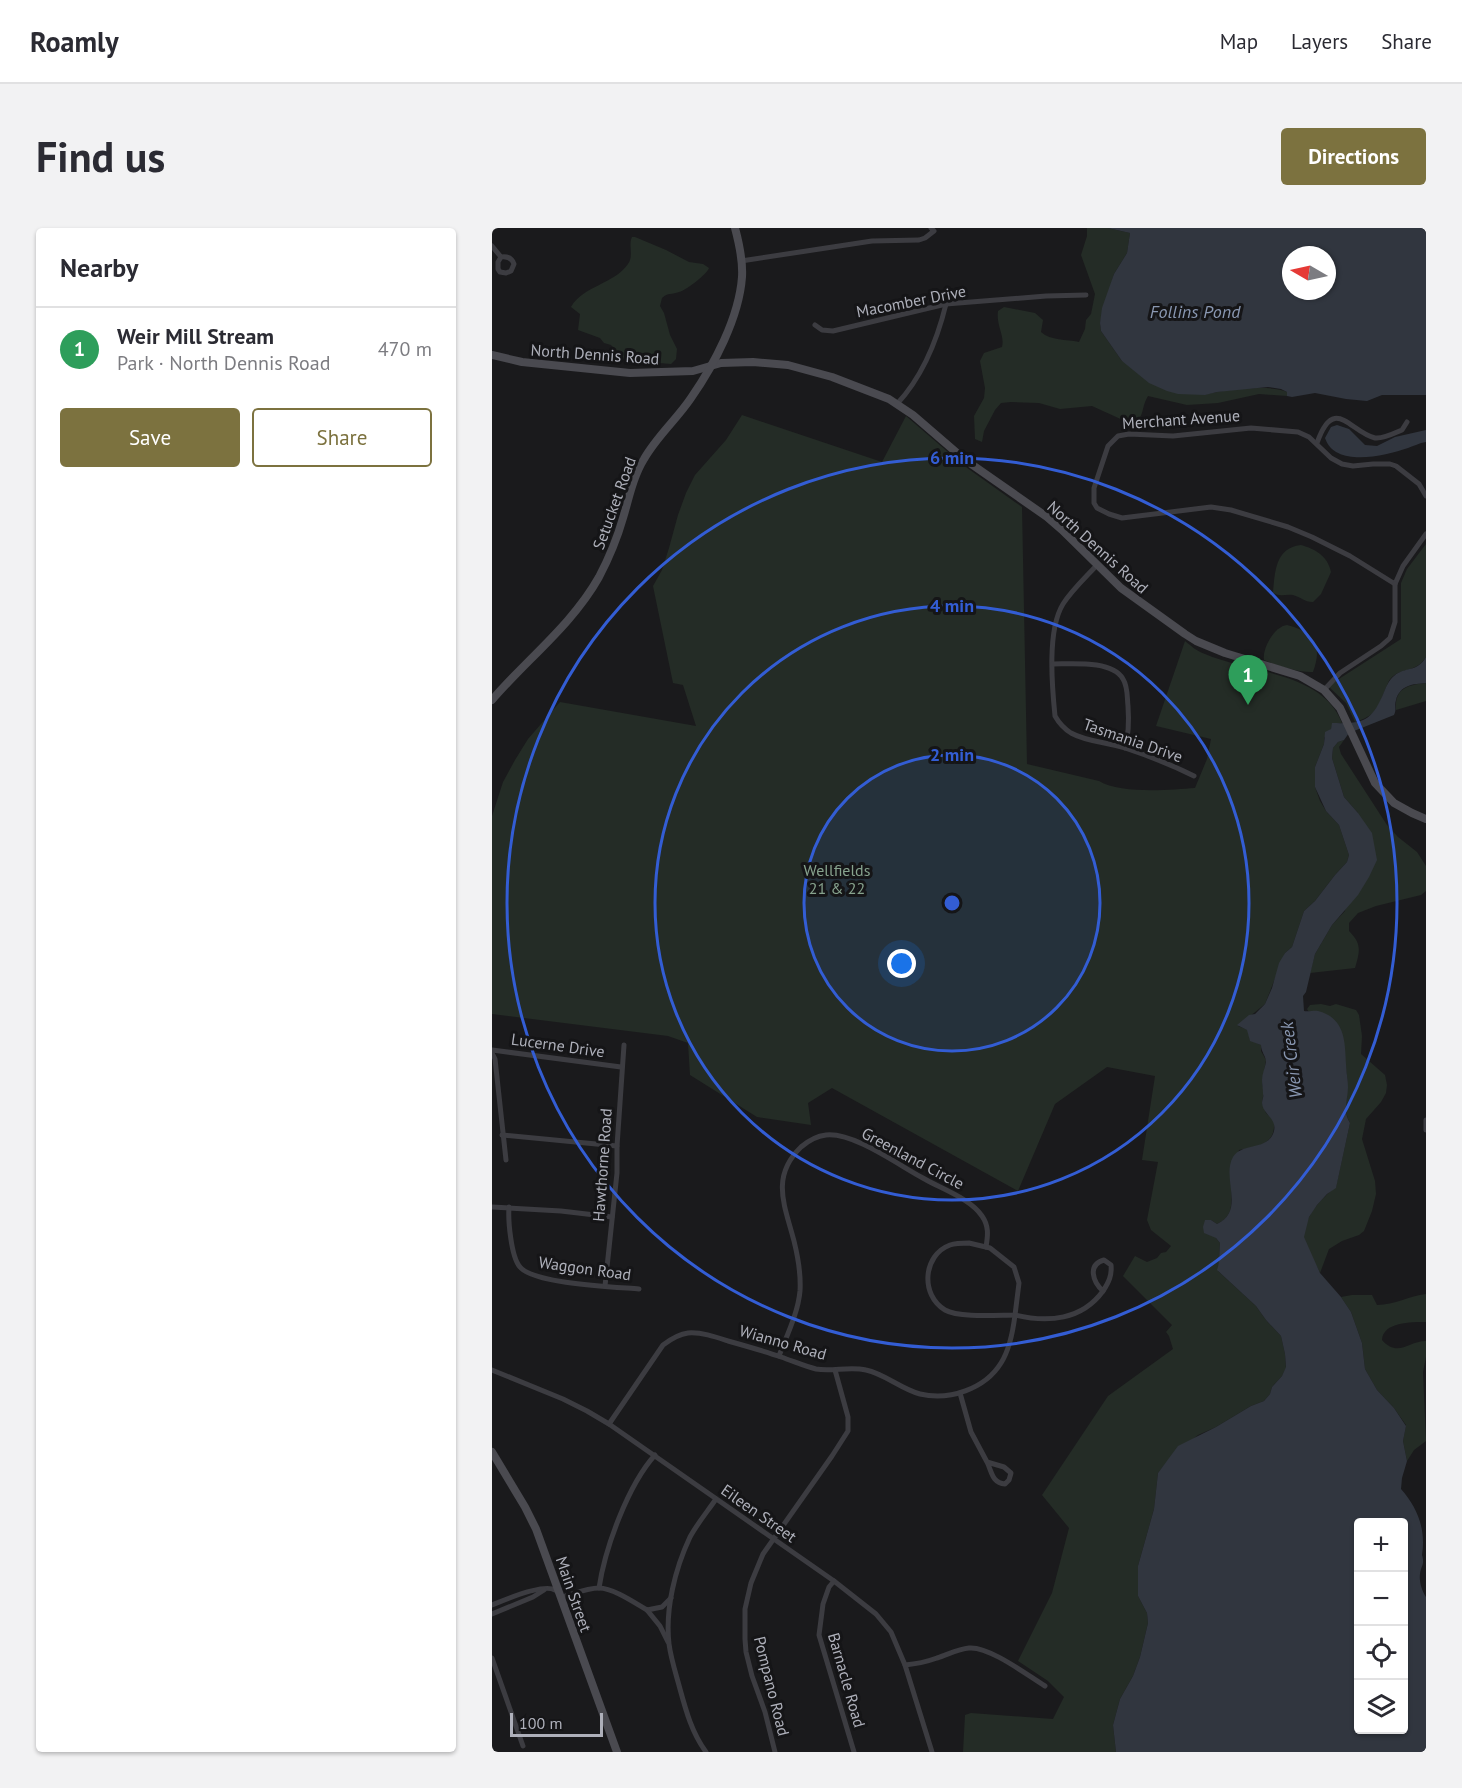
<!DOCTYPE html>
<meta charset="utf-8">
<style>
:root{--surface:#fff;--page:#f2f2f3;--text:#2b2b33;--muted:#7c7c81;--line:#e1e1e2;--accent:#7c723f}
body{margin:0;font-family:"PT Sans",sans-serif;background:var(--page);color:var(--text)}
.controls{position:absolute;right:18px;bottom:18px;display:grid;overflow:hidden;border-radius:6px;box-shadow:0 2px 4px #0004}
.controls button{width:54px;height:54px;display:grid;place-items:center;padding:0;border:0;border-bottom:2px solid var(--line);background:var(--surface);color:var(--text);font:30px sans-serif}
.compass{position:absolute;left:790px;top:18px;width:54px;height:54px;border-radius:50%;background:var(--surface);box-shadow:0 2px 4px #0004;rotate:279deg}
.scale{position:absolute;left:18px;bottom:15px;width:93px;box-sizing:border-box;padding-left:6px;border:3px solid #aeb0ba;border-top:0;font-size:16px;line-height:21px;white-space:nowrap;color:#aeb0ba;-webkit-text-stroke:4px #151517;paint-order:stroke}
.you{position:absolute;left:410px;top:736px;width:21px;height:21px;margin:-15px;border:4px solid #fff;border-radius:50%;background:#1a73e8;box-shadow:0 0 0 9px #1a73e833}
.badge{display:grid;place-items:center;width:39px;height:39px;border-radius:50%;background:var(--accent);color:#fff;font-size:20px;font-weight:700}
.pin{position:absolute;translate:-50% -50px;filter:drop-shadow(0 2px 3px #0008)}
.pin::after{content:'';position:absolute;top:32px;width:21px;height:18px;background:inherit;clip-path:polygon(0 0,100% 0,50% 100%)}
.list{margin:0;padding:0;list-style:none}
h2{display:flex;justify-content:space-between;align-items:center;height:78px;margin:0;padding:0 24px;font-size:26px}
h2 small{font-size:20px;font-weight:400;color:var(--muted)}
.list li{display:grid;grid-template-columns:39px 1fr auto;gap:18px;align-items:center;box-sizing:border-box;height:84px;padding:0 24px;border-top:2px solid var(--line)}
.list b{display:block;font-size:22px;white-space:nowrap}
.list p{margin:0;font-size:20px;white-space:nowrap;color:var(--muted)}
.list em{font-size:20px;font-style:normal;color:var(--muted)}
.actions{display:flex;gap:12px;padding:18px 24px}
.actions a{flex:1;padding:14px 0;border:2px solid var(--accent);border-radius:6px;text-align:center;font-size:21px;color:var(--accent)}
.actions .main{background:var(--accent);color:#fff}
.icon{flex:none;width:33px;height:33px;fill:none;stroke:currentColor;stroke-width:2;stroke-linecap:round;stroke-linejoin:round}
.map{position:relative;flex:none;width:934px;height:1524px;overflow:hidden;border-radius:6px}
header{display:flex;align-items:center;gap:36px;box-sizing:border-box;height:84px;padding:0 30px;background:var(--surface);border-bottom:2px solid var(--line)}
header strong{font-size:28px}
nav{display:flex;gap:33px;margin-inline-start:auto;font-size:21px}
.intro{display:flex;align-items:center;justify-content:space-between;box-sizing:border-box;height:144px;padding:0 36px}
h1{margin:0;font-size:42px}
.button{padding:15px 27px;border-radius:6px;background:var(--accent);color:#fff;font-size:21px;font-weight:700}
main{display:flex;gap:36px;padding:0 36px}
aside{flex:1;background:var(--surface);border-radius:6px;box-shadow:0 2px 4px #0004}
.map>svg:first-child{display:block}
.green{fill:#242c26}
.water{fill:#31363f;fill-rule:evenodd}
.lines{fill:none;stroke-linecap:round;stroke-linejoin:round}
.minor{stroke:#3c3c41;stroke-width:5}
.secondary{stroke:#4a4a50;stroke-width:8}
.ring{fill:none;stroke:#335dd4;stroke-width:3}
.labels{text-anchor:middle;dominant-baseline:central;stroke-width:6;stroke-linejoin:round;paint-order:stroke}
.street-label{font-size:16px;fill:#aeb0ba;stroke:#151517}
.park-label{font-size:16px;fill:#87a38e;stroke:#151517}
.water-label{font-size:18px;font-style:italic;fill:#8997b1;stroke:#151517}
.centre{fill:#335dd4;stroke:#151517;stroke-width:3}
.ring-label{font-size:18px;text-anchor:middle;font-weight:bold;fill:#335dd4;stroke:#151517;stroke-width:6;stroke-linejoin:round;paint-order:stroke}
</style>
<header>
<strong>Roamly</strong>
<nav><a>Map</a><a>Layers</a><a>Share</a></nav>
</header>
<div class="intro"><h1>Find us</h1><a class="button">Directions</a></div>
<main>
<aside>
<h2>Nearby<small></small></h2>
<ul class="list">
<li><span class="badge" style="background:#2e9e5b">1</span><div><b>Weir Mill Stream</b><p>Park · North Dennis Road</p></div><em>470 m</em></li>
</ul>
<div class="actions"><a class="main">Save</a><a>Share</a></div>
</aside>
<div class="map">
<svg width="934" height="1524" viewBox="0 0 934 1524">
<rect width="100%" height="100%" fill="#1a1a1c"/>
<g class="green">
<path d="M595,0h21l22,5 -3,20 -13,21 -14,49 1,8 21,30 82,34c18,-5 67,-11 83,-3v4l-28,-2 -41,9 -31,2 -39,-9c-7,12 -3,17 -12,27l-11,-2 -33,-15 -32,3 -21,-6 -28,-1 -10,1 -6,7 -11,21 -2,11 -7,-3 -1,-23 10,-18 1,-10 -5,-27 4,-8 18,-6c3,-12 -6,-21 -4,-36l6,-4 31,6 8,7 -2,12c10,9 25,7 38,10l6,-13 1,-9 5,-6 4,-20 -14,-39 6,-19z"/>
<path d="M140,9h3l31,13 23,12 14,2 6,4c-2,6 -22,22 -30,24 -7,3 -11,0 -17,6l-2,8 4,7 6,22 7,14 -1,10 -5,5 -47,-4 -13,-15 -7,-2 -4,-5 -22,-8 2,-16 -9,-7c13,-22 42,-22 57,-43 6,-8 0,-19 4,-27z"/>
<path d="M250,187l140,47 24,-46 57,49 59,42 5,257 72,17c21,13 71,9 96,7l12,-29 4,-20 -55,-13 29,-85c6,5 13,11 20,13 44,19 118,18 137,69h-9l-2,6 -7,9v6l-9,23v20l5,14 6,10 13,14 10,30 -2,7 -12,13 -20,26 -11,10 -12,36 -7,6 -20,51 -27,22 10,4 2,10 11,5v6l5,9 -4,24 2,7 -2,12 4,10 8,8c2,24 -16,25 -35,29 -2,12 -5,23 -7,35 -2,16 4,30 -15,39l-6,-4 5,18 4,5c-1,9 0,19 -2,28l38,35 10,14 15,16 4,18 1,14 -4,8 -10,11 -2,7 -6,7 -13,5 -35,21 -18,8 -32,28 -8,10 -4,36 -16,57v30l9,17 1,10 -8,34 -7,19 -13,23 -7,26 3,27h-153l2,-37 6,-2 82,6 11,-22 -16,-16 -30,-20 34,-68 17,-65 -27,-33 66,-99 65,-47 -4,-13 -3,-4 6,-7 -49,-49 12,-20 12,6 10,-4 4,-5 5,-1 5,-6 -20,-16 -4,-10 11,-58 -16,-2 13,-84 -48,-9 -52,37 -37,87 -186,-103 -24,15 3,22 -54,-8 -67,-42 -2,-32 -20,-7 -176,-22v-198l11,-34 12,-22 13,-21 32,-37 136,24 -13,-41 -10,-2 -20,-97 9,-16 7,-22 9,-33 8,-22 9,-18 31,-35z"/>
<path d="M934,316v113c-10,16 -24,10 -35,21 -3,3 -4,8 -6,12 -8,20 -9,25 -30,32l-9,-19 -18,-17 73,-47v-56l6,-14z"/>
<path d="M809,317c14,4 27,11 30,27l-10,22 -8,8c-9,0 -12,-5 -20,-7 -8,-1 -13,2 -20,-2 2,-21 2,-45 28,-48z"/>
<path d="M795,397c27,7 36,20 26,47 -13,1 -38,-7 -49,-12 -2,-12 11,-34 23,-35z"/>
<path d="M934,455v18l-30,9c-2,-22 12,-25 30,-27z"/>
<path d="M852,512l-5,7 2,7 46,71 11,12 19,15 9,14v25l-5,4 -45,11 -18,7 -9,10v8c13,13 11,20 6,37l-45,5 5,-19 17,-29 13,-14 13,-98 -14,-16 -12,-39 1,-10 5,-6z"/>
<path d="M829,776l9,2 6,-2 20,6 3,5 3,21 -1,18 24,21 2,10 -1,8 -5,9 -15,17 -4,20 13,42 1,13 -4,17 -8,20 -5,4 -17,6 -13,8 -9,24c-4,-10 -15,-23 -16,-34 -2,-20 17,-41 32,-52l14,-64c-10,-17 2,-38 -5,-56 -5,-17 -20,-40 -28,-56l-8,1 -2,-3 3,-4z"/>
<path d="M934,1066v28c-15,0 -43,0 -44,18 16,18 26,1 44,1v16l-3,15 3,69 -12,9 -7,11 -4,-20 3,-16 -12,-17 -17,-18 -12,-21 -3,-26 -11,-31 -10,-15 11,-2h20l5,10c18,0 32,-9 49,-11z"/>
</g>
<g class="water">
<path d="M616,0h318v167h-44l-15,6 -21,-2 -31,-6 -23,4 -5,-1v-4l-6,-3 -13,-2 -51,5 -12,3 -27,-1 -11,-3 -18,-8 -27,-22 -21,-30 -1,-8 2,-15 12,-34 13,-21 3,-20zM799,27h36v36h-36z"/>
<path d="M845,197l12,4 16,16 12,1 18,-9 31,-7v12c-7,1 -12,4 -18,6 -24,8 -73,20 -83,-10l6,-11z"/>
<path d="M934,429v26c-13,1 -26,2 -30,17 -2,6 1,9 -2,15l-45,18 -5,7 -6,2 -5,6 -1,10 12,39 14,16 14,20 5,27 -8,17 -11,18 -26,30 -17,29 -9,38 -3,4 1,15c5,1 10,-1 14,0 27,7 27,30 28,53 0,7 2,15 2,23 0,13 -6,23 2,36l-14,65 -9,6 -10,11 -8,12 -5,20 16,36 21,24 10,15 11,31 3,26 12,21 17,18 12,18 -3,15 4,20 -5,17 -1,11c17,19 25,41 21,66 3,10 -1,10 -2,19 -1,8 2,17 6,23v155h-310l-3,-27 7,-26 13,-23 7,-19 8,-34 -1,-10 -9,-17v-30l16,-57 4,-36 20,-27 38,-19 35,-21 13,-5 6,-7 2,-7 10,-11 4,-9 -1,-13 -4,-18 -15,-16 -10,-14 -39,-36c3,-8 2,-18 3,-27l-4,-5 -12,-5 -1,-6 2,-7h6l6,4c29,-14 4,-46 16,-67 9,-15 36,-6 41,-26 3,-13 -11,-16 -12,-28 0,-3 2,-6 1,-9 0,-5 -1,-9 -1,-14 0,-6 3,-12 4,-18 0,-6 -5,-10 -5,-17l-11,-4 -3,-11 -10,-5 12,-10 6,-1 10,-10 7,-16 7,-25 6,-10 7,-6 12,-36 11,-10 20,-26 12,-13 2,-7 -10,-30 -13,-14 -11,-24v-20l9,-23 1,-12 6,-3 1,-6c32,1 40,-2 52,-31 3,-7 5,-12 10,-16 11,-10 23,-3 32,-19zM866,1294h46v208h-46z"/>
</g>
<g class="lines">
<g class="minor">
<path d="M0,18l9,11c7,-1 11,1 13,7l-3,7 -5,2 -6,-1 -2,-3v-7l3,-5"/>
<path d="M249,33l131,-20 47,-1 6,-2 9,-7 -3,-3"/>
<path d="M323,97l7,5 11,1 113,-27 100,-8 40,-1"/>
<path d="M405,176c26,-28 40,-63 49,-100"/>
<path d="M825,215c17,-49 33,-11 58,-5 8,1 20,-5 27,-8l5,-8"/>
<path d="M934,268l-7,-12 -23,-18 -6,-2h-17l-20,2 -11,-2 -11,-6 -22,-21 -11,-5 -47,-4 -78,8 -44,-2 -11,2 -10,10 -14,42v15l3,5 12,6 13,4 89,-11 20,3 57,17 24,10 38,19 45,28 8,-18 23,-32"/>
<path d="M605,337c-12,13 -25,25 -34,39 -16,26 -11,82 -8,112 4,7 8,12 16,17 16,9 36,9 54,15 24,8 47,17 69,28"/>
<path d="M561,436c19,0 59,-4 70,15 5,8 4,18 5,27 1,14 1,28 -3,42"/>
<path d="M832,462l16,-17 41,-27 9,-8 5,-16v-38"/>
<path d="M0,822l129,17"/>
<path d="M0,825l3,6 11,101"/>
<path d="M934,892v10"/>
<path d="M10,907l115,11"/>
<path d="M0,979l69,4 51,6"/>
<path d="M17,979c-1,13 2,50 11,60 14,17 95,20 119,22"/>
<path d="M477,1015l21,5 24,19 5,16 -4,32c-17,0 -56,3 -70,-5 -25,-15 -22,-55 5,-65 6,-2 13,-2 19,-2z"/>
<path d="M612,1032l7,5c1,10 -2,17 -8,26 -10,-9 -16,-26 1,-31z"/>
<path d="M113,1058l12,-113v-27l7,-101"/>
<path d="M287,1128c8,-21 19,-43 21,-65 1,-17 -2,-34 -6,-50 -9,-35 -24,-64 7,-94 7,-6 16,-11 25,-12 27,-3 71,29 95,42 18,11 49,21 61,39 7,10 6,19 4,31"/>
<path d="M0,1142l71,29 24,12 22,13 225,157 42,33 15,18 14,33 27,87"/>
<path d="M468,1165l11,39 16,30 17,5 7,6 -2,7 -4,4c-13,-1 -13,-12 -18,-22"/>
<path d="M117,1196l54,-79c8,-6 16,-11 25,-12 14,-1 28,4 40,8 18,5 36,10 53,16 12,4 23,9 35,12 16,3 33,-3 50,1 19,4 35,19 54,24 29,7 65,-5 81,-31 9,-14 12,-32 14,-48 33,8 67,5 88,-24"/>
<path d="M342,1353l-5,6 -6,17 -4,31 35,117"/>
<path d="M107,1360c6,-40 29,-103 56,-133"/>
<path d="M0,1377c12,-5 51,-22 63,-15 3,1 4,4 7,7 11,-3 25,-9 37,-9 14,0 36,15 48,22l15,-3 9,-9"/>
<path d="M155,1382l13,16 8,16"/>
<path d="M0,1386l41,-17 11,-7"/>
<path d="M0,1430l31,88"/>
<path d="M413,1437c11,-1 21,-3 32,-7 10,-3 21,-9 32,-10 20,-2 58,27 76,38"/>
<path d="M214,1524c-14,-19 -20,-41 -26,-63 -4,-15 -9,-30 -11,-45 -4,-35 6,-75 21,-107 7,-13 17,-25 26,-38"/>
<path d="M283,1524l-10,-40 -13,-36 -6,-24 -1,-13v-30l6,-26 12,-29 69,-98 16,-25v-14l-13,-47"/>
</g>
<g class="secondary">
<path d="M0,127l30,7 108,11 63,-2 28,-8 32,-1 35,3 44,12 57,22 24,16 51,44 83,58 15,13 59,58 64,46 11,7 29,12 75,23 24,14 16,18 35,75 19,20 18,10 14,6"/>
<path d="M0,472c35,-41 80,-75 107,-123 10,-19 18,-38 24,-59 6,-20 10,-41 21,-59 13,-23 33,-40 47,-61 23,-33 48,-80 51,-121 1,-16 -3,-34 -7,-49"/>
<path d="M0,1224l33,55 11,22 81,223"/>
</g>
</g>
<circle cx="460" cy="675" r="148" fill="#335dd4" fill-opacity=".12"/>
<g class="ring">
<circle cx="460" cy="675" r="148"/>
<circle cx="460" cy="675" r="297"/>
<circle cx="460" cy="675" r="445"/>
</g>
<g class="labels">
<g class="street-label">
<text transform="translate(419 73) rotate(-11)">Macomber Drive</text>
<text transform="translate(103 126) rotate(4)">North Dennis Road</text>
<text transform="translate(689 191) rotate(-4)">Merchant Avenue</text>
<text transform="translate(122 275) rotate(-70)">Setucket Road</text>
<text transform="translate(606 319) rotate(42)">North Dennis Road</text>
<text transform="translate(641 512) rotate(19)">Tasmania Drive</text>
<text transform="translate(66 817) rotate(8)">Lucerne Drive</text>
<text transform="translate(421 930) rotate(28)">Greenland Circle</text>
<text transform="translate(110 937) rotate(-86)">Hawthorne Road</text>
<text transform="translate(93 1040) rotate(8)">Waggon Road</text>
<text transform="translate(291 1114) rotate(16)">Wianno Road</text>
<text transform="translate(267 1285) rotate(35)">Eileen Street</text>
<text transform="translate(82 1366) rotate(71)">Main Street</text>
<text transform="translate(355 1452) rotate(74)">Barnacle Road</text>
<text transform="translate(280 1458) rotate(76)">Pompano Road</text>
</g>
<g class="park-label">
<text x="345" y="642">Wellfields<tspan x="345" dy="18">21 &amp; 22</tspan></text>
</g>
<g class="water-label">
<text x="703" y="83">Follins Pond</text>
<text transform="translate(799 832) rotate(-97)">Weir Creek</text>
</g>
</g>
<circle cx="460" cy="675" r="9" class="centre"/>
<g class="ring-label">
<text x="460" y="236">6 min</text>
<text x="460" y="384">4 min</text>
<text x="460" y="533">2 min</text>
</g>
</svg>
<div class="controls">
<button>+</button>
<button>−</button>
<button><svg class="icon" aria-label="locate" viewBox="0 0 24 24"><circle cx="12" cy="12" r="6"/><path d="M12 2v4M12 18v4M2 12h4M18 12h4"/></svg></button>
<button><svg class="icon" aria-label="layers" viewBox="0 0 24 24"><path d="M12 4l9 5-9 5-9-5zM3 14l9 5 9-5"/></svg></button>
</div>
<svg class="compass" viewBox="-18 -18 36 36"><path d="M0-13l5 13h-10z" fill="#e53935"/><path d="M0 13l5-13h-10z" fill="#7c7c81"/></svg>
<div class="scale">100 m</div>
<div class="you"></div>
<div class="pin badge" style="left:756px;top:477px;background:#2e9e5b">1</div>
</div>
</main>
